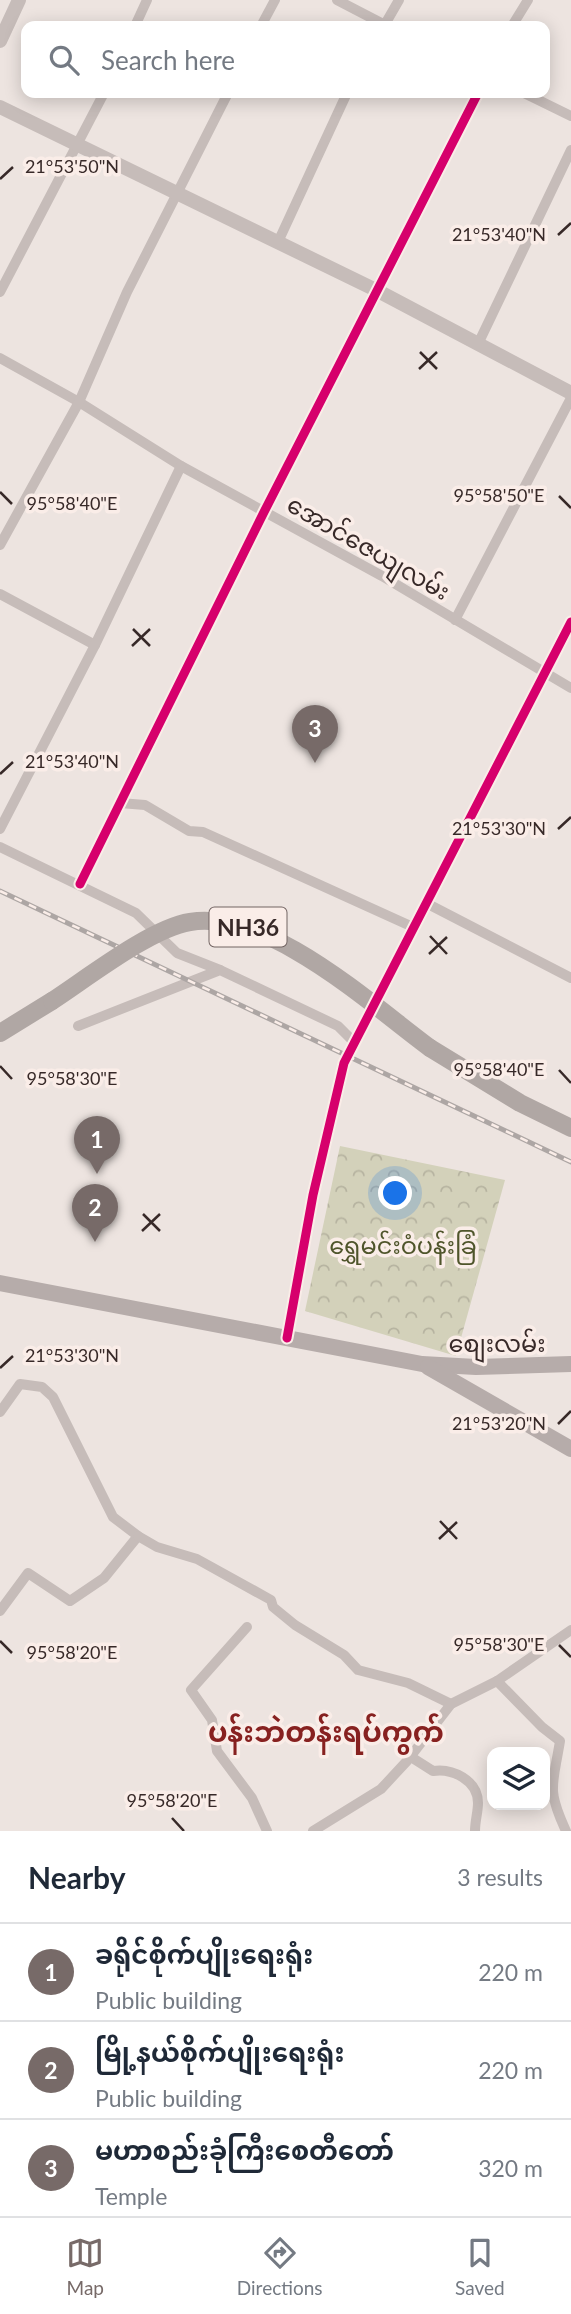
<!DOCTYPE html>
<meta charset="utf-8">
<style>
:root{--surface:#fff;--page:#f6f6f7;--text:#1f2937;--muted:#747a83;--line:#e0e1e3;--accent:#776a68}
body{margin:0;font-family:Lato,"Noto Sans Myanmar",sans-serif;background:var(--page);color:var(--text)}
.controls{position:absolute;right:21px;bottom:21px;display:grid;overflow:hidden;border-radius:14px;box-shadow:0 4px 18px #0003}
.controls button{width:63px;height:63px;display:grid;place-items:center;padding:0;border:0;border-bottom:2px solid var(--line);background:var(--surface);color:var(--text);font:35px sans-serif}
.you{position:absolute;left:396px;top:1194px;width:24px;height:24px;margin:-18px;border:5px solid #fff;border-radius:50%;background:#1a73e8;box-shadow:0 0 0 10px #1a73e833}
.badge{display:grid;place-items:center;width:46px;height:46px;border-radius:50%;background:var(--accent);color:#fff;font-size:23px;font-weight:700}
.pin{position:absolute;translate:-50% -58px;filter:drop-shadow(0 2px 4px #0008)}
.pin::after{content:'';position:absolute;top:37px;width:24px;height:21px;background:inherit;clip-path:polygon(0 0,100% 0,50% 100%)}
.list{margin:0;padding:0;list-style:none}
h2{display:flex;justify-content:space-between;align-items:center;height:91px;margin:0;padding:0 28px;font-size:30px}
h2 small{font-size:23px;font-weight:400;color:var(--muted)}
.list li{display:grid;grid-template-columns:46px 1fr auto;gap:21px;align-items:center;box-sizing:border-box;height:98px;padding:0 28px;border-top:2px solid var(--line)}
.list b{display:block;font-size:26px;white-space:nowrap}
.list p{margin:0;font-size:23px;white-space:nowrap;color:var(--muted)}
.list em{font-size:23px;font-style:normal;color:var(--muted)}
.icon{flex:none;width:38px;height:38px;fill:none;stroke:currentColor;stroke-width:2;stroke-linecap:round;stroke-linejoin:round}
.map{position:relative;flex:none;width:571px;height:1831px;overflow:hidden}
.search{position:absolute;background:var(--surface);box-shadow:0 4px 18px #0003;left:21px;right:21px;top:21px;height:77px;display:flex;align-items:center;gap:18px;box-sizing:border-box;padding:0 24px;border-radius:14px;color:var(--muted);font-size:26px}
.sheet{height:385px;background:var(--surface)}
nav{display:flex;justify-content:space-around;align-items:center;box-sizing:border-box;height:98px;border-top:2px solid var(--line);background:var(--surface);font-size:19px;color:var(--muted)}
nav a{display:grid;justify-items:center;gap:4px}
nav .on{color:var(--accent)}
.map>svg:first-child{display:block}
.park{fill:url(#park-crowns)}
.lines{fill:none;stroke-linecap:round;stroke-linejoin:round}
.minor{stroke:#c6bcb9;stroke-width:10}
.tertiary{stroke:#c6bcb9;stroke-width:14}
.secondary{stroke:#b6acaa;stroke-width:16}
.trunk{stroke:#b0a7a4;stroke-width:18}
.rail-casing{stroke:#ada6a4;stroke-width:5}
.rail{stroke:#faede8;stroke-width:2.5;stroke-dasharray:8;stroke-linecap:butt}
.trunk-bridge{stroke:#b0a7a4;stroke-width:18}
.cycleway-casing{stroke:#faede8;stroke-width:13}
.cycleway{stroke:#d6006c;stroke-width:9}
.ticks{fill:none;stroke:#372928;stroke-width:2.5}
.labels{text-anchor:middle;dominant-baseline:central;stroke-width:7;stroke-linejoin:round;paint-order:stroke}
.shield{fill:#faede8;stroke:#726462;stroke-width:2}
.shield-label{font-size:23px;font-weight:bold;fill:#372928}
.street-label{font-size:24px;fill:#372928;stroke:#faede8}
.park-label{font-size:24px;fill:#4f552b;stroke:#faede8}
.quarter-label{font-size:28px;font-weight:bold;fill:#872120;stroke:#faede8}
.ticks-label{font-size:18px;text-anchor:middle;fill:#372928;stroke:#faede8;stroke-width:7;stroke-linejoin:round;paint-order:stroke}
</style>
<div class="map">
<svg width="571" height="1831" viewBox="0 0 571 1831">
<defs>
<pattern id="park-crowns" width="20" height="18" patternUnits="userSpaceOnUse" patternTransform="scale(1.75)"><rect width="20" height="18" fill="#d3d1ba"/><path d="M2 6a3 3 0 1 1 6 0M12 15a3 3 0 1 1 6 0" fill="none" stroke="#b6b3a0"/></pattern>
</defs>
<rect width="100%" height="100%" fill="#ede4e0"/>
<path class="park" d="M340,1146l165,34 -49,176 -151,-45z"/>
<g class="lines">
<g class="minor">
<path d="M337,0l50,26"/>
<path d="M135,26l12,-26"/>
<path d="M261,26l14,-26"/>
<path d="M384,26l15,-26"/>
<path d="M512,26l16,-26"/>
<path d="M524,93l47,23"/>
<path d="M278,242l69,-149"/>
<path d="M0,292l104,-199"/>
<path d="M478,344l93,-194"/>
<path d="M0,358l79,44 102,64 201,110 189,112"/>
<path d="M0,545l79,-143 48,-110 101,-199"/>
<path d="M0,594l95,51"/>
<path d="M455,620l116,-222"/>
<path d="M120,803l25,2 44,26 14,1 212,96"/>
<path d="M0,829l95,-184 86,-179"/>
<path d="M0,847l136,66 41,40 43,17"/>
<path d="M80,884l184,-372 214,-419"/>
<path d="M428,904l143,74"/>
<path d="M78,1026l142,-56 118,56 15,15"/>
<path d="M287,1338l26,-143 31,-132 227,-441"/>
<path d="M0,1412l20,-28 22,3 11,10 60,120 25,19 -34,42 -34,23 -42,-28 -28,38"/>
<path d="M138,1536l19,11 40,12 74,41 2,7 22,18 49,30 14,15 50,13 43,21"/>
<path d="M247,1627l-56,63 21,30 5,31 35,47 15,33"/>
<path d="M497,1681l45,46 18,14c-7,44 -14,47 6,90"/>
<path d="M411,1757l22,14c19,-3 45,9 45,32 0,9 -3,18 -3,28"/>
<path d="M313,1831l68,-42 26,-28 44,-57 46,-23 74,-51"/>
</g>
<g class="tertiary">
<path d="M0,41l19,-41"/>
<path d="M0,107l378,184 193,102"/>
</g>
<g class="secondary">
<path d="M0,1283l422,81 54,3 95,-3"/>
<path d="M428,1367l143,82"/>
</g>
<g class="trunk">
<path d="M0,1033l52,-32"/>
<path d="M430,1048l90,55 51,25"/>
</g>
<defs>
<path id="rail" d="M0,891l571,271"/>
</defs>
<use href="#rail" class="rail-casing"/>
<use href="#rail" class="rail"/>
<path class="trunk-bridge" d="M52,1001c34,-22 99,-73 138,-79 78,-13 179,81 240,126"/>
<defs>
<g id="cycleway">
<path d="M80,884l184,-372 214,-419"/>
<path d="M287,1338l26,-143 31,-132 227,-441"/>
</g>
</defs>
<use href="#cycleway" class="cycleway-casing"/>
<use href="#cycleway" class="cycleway"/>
</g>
<path class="ticks" d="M0,179l13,-12M558,235l13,-12M420,352l17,17M419,369l18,-17M0,492l12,12M559,496l12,12M133,629l17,17M132,646l18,-17M0,774l13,-12M558,829l13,-12M430,936l17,18M429,954l18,-17M0,1066l12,13M559,1070l12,13M143,1214l17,17M142,1231l18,-17M0,1368l13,-12M558,1424l13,-13M440,1521l17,18M439,1539l18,-17M0,1641l12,12M559,1645l12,12M172,1818l12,13"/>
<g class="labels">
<rect class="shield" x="209.5" y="907.5" width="77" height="39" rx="5"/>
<g class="shield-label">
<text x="248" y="927">NH36</text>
</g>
<g class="street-label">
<text transform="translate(369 547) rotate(30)">အောင်ဇေယျလမ်း</text>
<text x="497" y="1342">စျေးလမ်း</text>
</g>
<g class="park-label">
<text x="403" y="1244">ရွှေမင်းဝံပန်းခြံ</text>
</g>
<g class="quarter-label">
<text x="326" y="1731">ပန်းဘဲတန်းရပ်ကွက်</text>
</g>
</g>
<g class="ticks-label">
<text x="72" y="173">21°53'50"N</text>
<text x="499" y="241">21°53'40"N</text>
<text x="499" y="502">95°58'50"E</text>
<text x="72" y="510">95°58'40"E</text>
<text x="72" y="768">21°53'40"N</text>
<text x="499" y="835">21°53'30"N</text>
<text x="499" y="1076">95°58'40"E</text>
<text x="72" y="1085">95°58'30"E</text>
<text x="72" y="1362">21°53'30"N</text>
<text x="499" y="1430">21°53'20"N</text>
<text x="499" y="1651">95°58'30"E</text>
<text x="72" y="1659">95°58'20"E</text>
<text x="172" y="1807">95°58'20"E</text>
</g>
</svg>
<div class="controls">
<button><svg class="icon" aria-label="layers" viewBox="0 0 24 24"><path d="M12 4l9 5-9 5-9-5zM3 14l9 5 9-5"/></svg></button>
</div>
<div class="you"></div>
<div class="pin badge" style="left:97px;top:1174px">1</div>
<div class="pin badge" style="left:95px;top:1242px">2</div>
<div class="pin badge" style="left:315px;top:763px">3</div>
<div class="search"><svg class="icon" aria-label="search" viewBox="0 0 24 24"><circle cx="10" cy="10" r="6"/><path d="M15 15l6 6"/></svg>Search here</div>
</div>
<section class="sheet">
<h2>Nearby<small>3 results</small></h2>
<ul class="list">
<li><span class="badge">1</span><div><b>ခရိုင်စိုက်ပျိုးရေးရုံး</b><p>Public building</p></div><em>220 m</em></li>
<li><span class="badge">2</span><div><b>မြို့နယ်စိုက်ပျိုးရေးရုံး</b><p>Public building</p></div><em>220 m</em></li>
<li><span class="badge">3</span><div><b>မဟာစည်းခုံကြီးစေတီတော်</b><p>Temple</p></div><em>320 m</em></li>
</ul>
</section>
<nav>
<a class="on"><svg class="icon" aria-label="map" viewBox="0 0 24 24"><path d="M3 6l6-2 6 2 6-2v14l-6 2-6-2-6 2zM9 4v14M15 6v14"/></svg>Map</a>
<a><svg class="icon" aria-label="directions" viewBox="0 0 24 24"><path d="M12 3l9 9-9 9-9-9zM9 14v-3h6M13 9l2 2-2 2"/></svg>Directions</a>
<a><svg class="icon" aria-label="saved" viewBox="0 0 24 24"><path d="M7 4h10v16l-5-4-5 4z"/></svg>Saved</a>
</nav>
